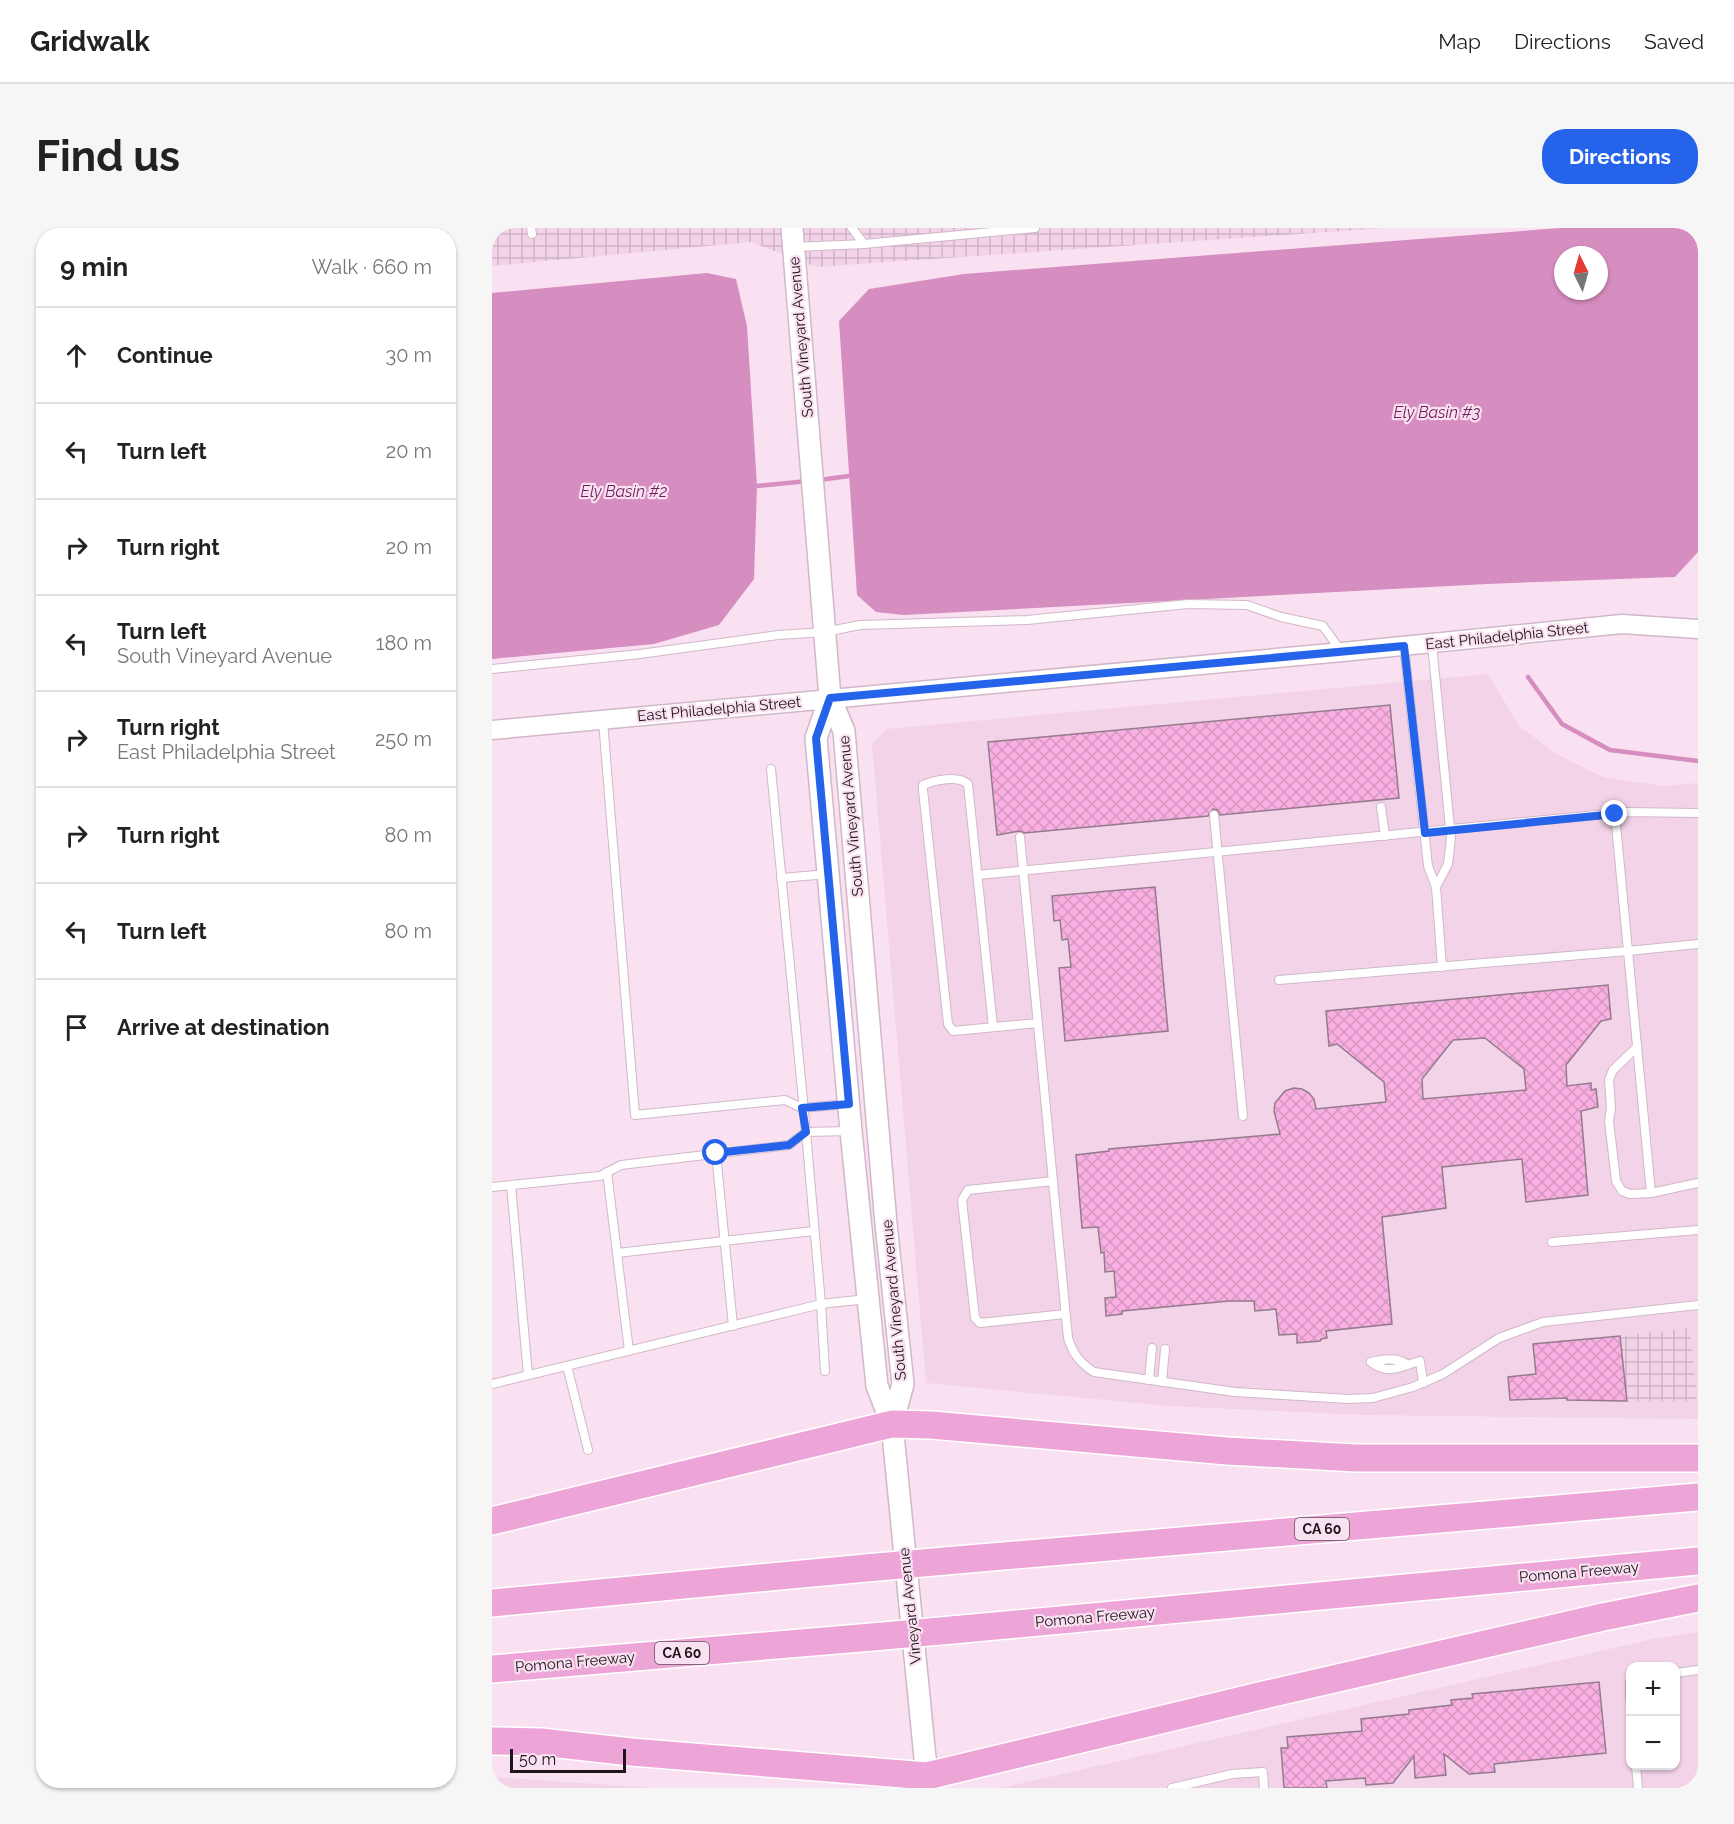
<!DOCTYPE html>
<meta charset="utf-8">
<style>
:root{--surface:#fff;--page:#f6f6f6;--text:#222;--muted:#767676;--line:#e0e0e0;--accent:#2563eb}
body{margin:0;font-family:Raleway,sans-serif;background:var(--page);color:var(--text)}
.controls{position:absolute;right:18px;bottom:18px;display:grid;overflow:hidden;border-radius:12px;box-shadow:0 2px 4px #0004}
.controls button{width:54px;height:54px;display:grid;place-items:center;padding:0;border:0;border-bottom:2px solid var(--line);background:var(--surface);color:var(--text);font:30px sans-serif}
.compass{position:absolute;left:1062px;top:18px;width:54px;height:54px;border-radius:50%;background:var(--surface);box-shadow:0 2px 4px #0004;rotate:355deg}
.scale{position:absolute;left:18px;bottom:15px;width:116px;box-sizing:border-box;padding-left:6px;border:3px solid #1e151b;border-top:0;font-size:16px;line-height:21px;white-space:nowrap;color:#1e151b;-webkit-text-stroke:4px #fae1f1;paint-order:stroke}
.stop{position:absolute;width:18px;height:18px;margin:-14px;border:4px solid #2563eb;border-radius:50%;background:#fff}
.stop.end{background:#2563eb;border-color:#fff;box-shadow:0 2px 6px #0008}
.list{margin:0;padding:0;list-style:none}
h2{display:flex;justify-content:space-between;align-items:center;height:78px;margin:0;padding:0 24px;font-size:26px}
h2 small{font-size:20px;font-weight:400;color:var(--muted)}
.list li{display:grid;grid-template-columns:39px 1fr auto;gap:18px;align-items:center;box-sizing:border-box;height:96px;padding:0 24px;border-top:2px solid var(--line)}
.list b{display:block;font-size:22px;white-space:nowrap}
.list p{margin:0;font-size:20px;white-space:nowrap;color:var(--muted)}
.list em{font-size:20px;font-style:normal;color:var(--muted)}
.icon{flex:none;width:33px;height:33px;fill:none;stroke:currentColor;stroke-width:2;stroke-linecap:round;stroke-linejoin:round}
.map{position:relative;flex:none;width:1206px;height:1560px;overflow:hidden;border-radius:24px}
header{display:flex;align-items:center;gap:36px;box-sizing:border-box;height:84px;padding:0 30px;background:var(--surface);border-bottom:2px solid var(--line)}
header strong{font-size:28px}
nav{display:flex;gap:33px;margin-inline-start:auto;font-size:21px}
.intro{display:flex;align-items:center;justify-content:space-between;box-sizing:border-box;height:144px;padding:0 36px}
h1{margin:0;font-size:42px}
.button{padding:15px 27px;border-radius:24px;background:var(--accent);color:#fff;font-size:21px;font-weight:700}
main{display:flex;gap:36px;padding:0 36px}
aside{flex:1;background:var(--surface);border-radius:24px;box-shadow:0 2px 4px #0004}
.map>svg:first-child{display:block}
.built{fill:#f3d3e8;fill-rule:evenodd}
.industrial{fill:url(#industrial-grid)}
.water{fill:#d68dc0;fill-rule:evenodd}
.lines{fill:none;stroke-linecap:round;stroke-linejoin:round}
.stream{stroke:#d68dc0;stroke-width:4.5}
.building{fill:url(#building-cross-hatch);stroke:#927c8b;stroke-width:1.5;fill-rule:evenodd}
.service-casing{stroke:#d1b8c9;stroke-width:10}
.tertiary-casing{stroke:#d1b8c9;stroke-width:21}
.secondary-casing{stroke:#d1b8c9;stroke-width:24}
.motorway-casing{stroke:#fff;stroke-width:30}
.service{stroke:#fff;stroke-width:8}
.tertiary{stroke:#fff;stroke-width:18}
.secondary{stroke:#fff;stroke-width:21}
.motorway{stroke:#eda4d7;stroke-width:27}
.motorway-bridge-casing{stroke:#fff;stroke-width:30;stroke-linecap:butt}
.motorway-bridge{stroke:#eda4d7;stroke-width:27}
.route{stroke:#2563eb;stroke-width:8}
.labels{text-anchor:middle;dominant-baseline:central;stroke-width:4.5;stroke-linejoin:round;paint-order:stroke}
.shield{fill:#fae1f1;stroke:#60525b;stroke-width:1.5}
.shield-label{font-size:14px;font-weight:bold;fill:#1e151b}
.street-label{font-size:15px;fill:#1e151b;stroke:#fae1f1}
.water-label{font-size:16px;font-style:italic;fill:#711c5e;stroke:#fae1f1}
</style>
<header>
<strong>Gridwalk</strong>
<nav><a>Map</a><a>Directions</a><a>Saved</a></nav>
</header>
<div class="intro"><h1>Find us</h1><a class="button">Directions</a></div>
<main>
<aside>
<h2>9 min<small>Walk · 660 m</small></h2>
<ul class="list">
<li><svg class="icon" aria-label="ahead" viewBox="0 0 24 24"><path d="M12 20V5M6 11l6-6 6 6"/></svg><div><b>Continue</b></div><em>30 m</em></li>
<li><svg class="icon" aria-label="left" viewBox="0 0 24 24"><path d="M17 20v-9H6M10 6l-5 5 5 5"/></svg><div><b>Turn left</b></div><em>20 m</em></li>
<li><svg class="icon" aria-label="right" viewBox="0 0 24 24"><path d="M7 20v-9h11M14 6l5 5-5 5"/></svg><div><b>Turn right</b></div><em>20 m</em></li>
<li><svg class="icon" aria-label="left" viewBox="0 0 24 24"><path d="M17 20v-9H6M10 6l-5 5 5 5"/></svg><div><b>Turn left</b><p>South Vineyard Avenue</p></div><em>180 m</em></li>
<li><svg class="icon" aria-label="right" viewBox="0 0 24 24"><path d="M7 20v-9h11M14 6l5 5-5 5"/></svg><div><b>Turn right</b><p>East Philadelphia Street</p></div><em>250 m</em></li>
<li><svg class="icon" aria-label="right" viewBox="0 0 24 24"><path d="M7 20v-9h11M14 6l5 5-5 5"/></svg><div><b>Turn right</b></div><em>80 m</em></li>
<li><svg class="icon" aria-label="left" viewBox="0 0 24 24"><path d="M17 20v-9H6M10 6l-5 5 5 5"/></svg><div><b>Turn left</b></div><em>80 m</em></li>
<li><svg class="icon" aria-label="arrive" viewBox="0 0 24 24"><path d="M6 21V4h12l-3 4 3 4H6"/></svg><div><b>Arrive at destination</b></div></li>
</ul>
</aside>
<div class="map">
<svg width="1206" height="1560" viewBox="0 0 1206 1560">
<defs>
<pattern id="industrial-grid" width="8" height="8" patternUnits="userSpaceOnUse" patternTransform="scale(1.5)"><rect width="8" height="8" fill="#f3d3e8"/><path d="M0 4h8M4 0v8" fill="none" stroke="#d0b4c6"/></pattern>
<pattern id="building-cross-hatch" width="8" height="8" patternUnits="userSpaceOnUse" patternTransform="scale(1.5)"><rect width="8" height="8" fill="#faafe3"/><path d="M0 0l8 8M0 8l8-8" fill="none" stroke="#d696c2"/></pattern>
</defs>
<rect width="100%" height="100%" fill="#fae1f1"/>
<g class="built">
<path d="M996,446l31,52 38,28 46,23 60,9 35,-3v636l-334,-4 -195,-9 -243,-23 -54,-639 14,-15z"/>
<path d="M1206,1404v156h-697l652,-149zM1138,1438h46v100h-46z"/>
<path d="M0,1549l162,11h-162z"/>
</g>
<g class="industrial">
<path d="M0,0h894l-570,39 -65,-25 -259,24z"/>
<path d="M1198,1100l7,73h-70l-7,-65z"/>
</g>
<g class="water">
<path d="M1069,0h137v324l-23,25 -188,7 -583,31 -28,-3 -19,-17 -18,-274 30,-32 95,-15zM1071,27h36v36h-36z"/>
<path d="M215,45l29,6 11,47 10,160 -3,93 -35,46 -65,19 -162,15v-366z"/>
</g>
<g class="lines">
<g class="stream">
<path d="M327,252l30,-4"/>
<path d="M265,258l51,-5"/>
<path d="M1036,449l34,47 48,26 88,11"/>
</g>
</g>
<g class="building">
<path d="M898,477l9,93 -179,17 -3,-5 -4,-1 -5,7 -184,17 -4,-2 -23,4 -9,-93z"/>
<path d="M663,659l13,144 -103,10 -6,-73 12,-1 -3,-28 -6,1 -2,-20 -6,1 -2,-25z"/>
<path d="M1116,757l3,34 -10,2 -35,44 1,21 24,-3v7l5,-1 2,18 -17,4 7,84 -62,7 -4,-43 -80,8 4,41 -64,9 10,107 -66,7 1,7 -6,1 -1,2 -23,2v-9l-18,1 -3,-26 -21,2 -1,-10h-25l-107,10v3l-16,2 -1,-18 11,-1 -2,-26 -9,1 -1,-20 -3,1 -3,-26 -16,1 -6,-73 33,-4v-2l171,-15 -6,-23 1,-8 10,-12 9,-3 8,1 7,4 5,6 2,10 70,-7 -2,-20 -47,-38 -8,2 -3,-35zM993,810l39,31 2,21 -103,9 -1,-20 31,-39z"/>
<path d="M1128,1108l7,65 -60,-1v-2l-57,2 -2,-23 28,-3 -3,-30z"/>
<path d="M1107,1454l7,71 -112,11 1,8 -26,2 -25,-20 2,21 -31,3 -1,-22 -21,27 -27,2 -1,-7 -39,3 1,7h-43l-3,-40h7l-1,-11 75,-6 -1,-12 48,-5v-4l43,-5 -1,-5 22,-2 -1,-4z"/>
</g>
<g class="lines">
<defs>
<g id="service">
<path d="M39,0l1,6"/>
<path d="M360,0l12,16 171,-16"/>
<path d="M303,19l69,-3"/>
<path d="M940,416l19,194 -3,26 -12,23"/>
<path d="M912,418l24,220 8,21 6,80"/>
<path d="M0,441l148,-15 138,-19 47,-3 35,-7 167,-5 161,-16 59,1 34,12 42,9 18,25"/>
<path d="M111,493l32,394 150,-15 17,8 45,-4"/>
<path d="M889,579l4,29"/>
<path d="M1123,586l13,137 70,-7"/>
<path d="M722,587l29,301"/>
<path d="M528,609l48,501c5,16 12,25 26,34l141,20 114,7 24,-1 40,-11 30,-13 56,-36 44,-16 155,-17"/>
<path d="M486,647l648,-63 72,1"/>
<path d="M289,650l47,-4"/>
<path d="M787,752l349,-29 23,242 47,-10"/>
<path d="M501,799l-25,-243c-10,-9 -33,-4 -45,1v5l25,234 5,7 85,-8"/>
<path d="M1145,819l-24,23 -4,10 2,28 -2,13 7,60 6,10 8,3 21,-1"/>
<path d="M224,925l17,173"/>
<path d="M115,944l22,179"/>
<path d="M561,953l-85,9 -6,10 13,118 5,5 85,-9"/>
<path d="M19,957l17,190"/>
<path d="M0,959l108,-11 21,-11 168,-20 17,-13 45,-1"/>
<path d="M1060,1014l146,-12"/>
<path d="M125,1025l197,-22"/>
<path d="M879,1134c18,14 30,4 49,-1l3,22"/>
<path d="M879,1134c12,-3 25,-5 36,2"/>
<path d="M75,1138l21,84"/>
<path d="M333,1143l-4,-67 46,-5"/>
<path d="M657,1152l3,-32"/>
<path d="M670,1154l3,-33"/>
<path d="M0,1156l329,-80 -15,-172 -35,-363"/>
<path d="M1184,1445l22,-3"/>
<path d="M1138,1454v17"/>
<path d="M1144,1538l2,22"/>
<path d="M680,1560l60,-14 31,-2 1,16"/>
</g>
<path id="tertiary" d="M0,502l850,-78 280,-28 76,5"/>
<g id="secondary">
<path d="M300,0l38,470 14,33 42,493 17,160 -11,40"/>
<path d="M338,470l-14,40 35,393 26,255 15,38 36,364"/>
</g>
<g id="motorway">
<path d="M0,1293l400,-97 39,1 296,26 129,7h342"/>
<path d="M453,1333l753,-64"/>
<path d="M0,1375l374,-35"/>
<path d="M460,1402l746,-69"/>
<path d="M0,1441l380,-32"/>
<path d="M0,1513l49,1 90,10 296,24 337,-81 339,-78 95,-19"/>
</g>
</defs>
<use href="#service" class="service-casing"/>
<use href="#tertiary" class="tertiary-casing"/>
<use href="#secondary" class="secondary-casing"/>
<use href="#motorway" class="motorway-casing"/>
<use href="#service" class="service"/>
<use href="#tertiary" class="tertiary"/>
<use href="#secondary" class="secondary"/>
<use href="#motorway" class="motorway"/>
<defs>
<g id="motorway-bridge">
<path d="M374,1340l79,-7"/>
<path d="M380,1409l80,-7"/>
</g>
</defs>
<use href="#motorway-bridge" class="motorway-bridge-casing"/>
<use href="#motorway-bridge" class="motorway-bridge"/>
</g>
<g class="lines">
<path class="route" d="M224,925l73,-8 17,-13 -4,-24 47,-4 -33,-366 14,-40 574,-52 21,187 190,-19"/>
</g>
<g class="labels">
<g class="shield">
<rect x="803" y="1290" width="54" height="22" rx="4.5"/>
<rect x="163" y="1414" width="54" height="22" rx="4.5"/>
</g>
<g class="shield-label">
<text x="830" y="1301">CA 60</text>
<text x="190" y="1425">CA 60</text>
</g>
<g class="street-label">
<text transform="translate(309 109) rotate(-95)">South Vineyard Avenue</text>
<text transform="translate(1015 408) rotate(-6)">East Philadelphia Street</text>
<text transform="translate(227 481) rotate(-5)">East Philadelphia Street</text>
<text transform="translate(359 588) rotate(-95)">South Vineyard Avenue</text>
<text transform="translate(402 1072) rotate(-95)">South Vineyard Avenue</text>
<text transform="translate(1087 1344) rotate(-5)">Pomona Freeway</text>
<text transform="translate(418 1378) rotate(-96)">Vineyard Avenue</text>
<text transform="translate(603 1389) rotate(-5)">Pomona Freeway</text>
<text transform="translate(83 1434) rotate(-5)">Pomona Freeway</text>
</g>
<g class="water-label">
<text x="945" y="184">Ely Basin #3</text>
<text x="132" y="263">Ely Basin #2</text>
</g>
</g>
</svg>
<div class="controls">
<button>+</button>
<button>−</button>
</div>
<svg class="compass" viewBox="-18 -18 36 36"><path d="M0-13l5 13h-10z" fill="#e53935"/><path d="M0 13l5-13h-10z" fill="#767676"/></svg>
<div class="scale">50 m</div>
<div class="stop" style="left:224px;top:925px"></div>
<div class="stop end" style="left:1123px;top:586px"></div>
</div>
</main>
